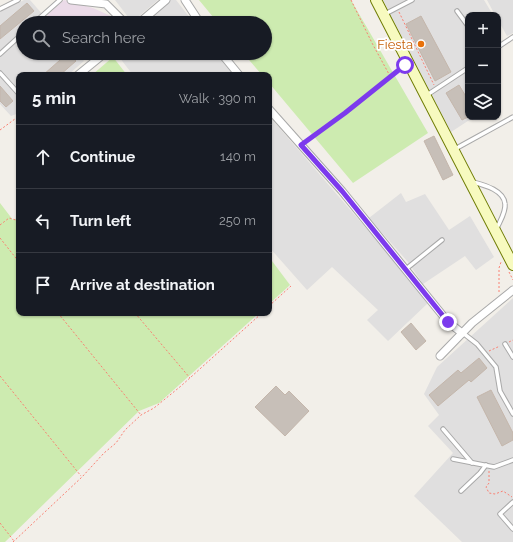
<!DOCTYPE html>
<meta charset="utf-8">
<style>
:root{--surface:#171b24;--page:#20242c;--text:#f1f3f6;--muted:#9ea1a6;--line:#363941}
body{margin:0;font-family:Raleway,sans-serif;background:var(--page);color:var(--text)}
.controls{position:absolute;right:12px;top:12px;display:grid;overflow:hidden;border-radius:8px;box-shadow:0 1px 3px #0004}
.controls button{width:36px;height:36px;display:grid;place-items:center;padding:0;border:0;border-bottom:1px solid var(--line);background:var(--surface);color:var(--text);font:20px sans-serif}
.stop{position:absolute;width:12px;height:12px;margin:-9px;border:3px solid #7c3aed;border-radius:50%;background:#fff}
.stop.end{background:#7c3aed;border-color:#fff;box-shadow:0 1px 4px #0008}
.list{margin:0;padding:0;list-style:none}
h2{display:flex;justify-content:space-between;align-items:center;height:52px;margin:0;padding:0 16px;font-size:17px}
h2 small{font-size:13px;font-weight:400;color:var(--muted)}
.list li{display:grid;grid-template-columns:26px 1fr auto;gap:12px;align-items:center;box-sizing:border-box;height:64px;padding:0 16px;border-top:1px solid var(--line)}
.list b{display:block;font-size:15px;white-space:nowrap}
.list em{font-size:13px;font-style:normal;color:var(--muted)}
.icon{flex:none;width:22px;height:22px;fill:none;stroke:currentColor;stroke-width:2;stroke-linecap:round;stroke-linejoin:round}
.map{position:relative;flex:none;width:513px;height:542px;overflow:hidden}
.search{position:absolute;background:var(--surface);box-shadow:0 1px 3px #0004;left:16px;top:16px;width:256px;height:44px;display:flex;align-items:center;gap:10px;box-sizing:border-box;padding:0 14px;border-radius:22px;color:var(--muted);font-size:15px}
.panel{position:absolute;background:var(--surface);box-shadow:0 1px 3px #0004;left:16px;top:72px;width:256px;height:244px;border-radius:8px}
.map>svg:first-child{display:block}
.residential{fill:#e0dfdf}
.industrial{fill:#ebdbe8}
.grass{fill:#cdebb0}
.building{fill:#c7bfb8;stroke:#c4b6ab}
.lines{fill:none;stroke-linecap:round;stroke-linejoin:round}
.service-casing{stroke:#a9a9a9;stroke-width:5.5}
.minor-casing{stroke:#a9a9a9;stroke-width:9}
.secondary-casing{stroke:#707d05;stroke-width:12}
.path{stroke:#fa8072;stroke-width:1;stroke-dasharray:2 2;stroke-linecap:butt}
.service{stroke:#fff;stroke-width:3.5}
.minor{stroke:#fff;stroke-width:7}
.secondary{stroke:#f7fabf;stroke-width:10}
.route{stroke:#7c3aed;stroke-width:5}
.food-dot{fill:#e8710a;stroke:#fff;stroke-width:1.5}
.labels{text-anchor:middle;dominant-baseline:central;stroke-width:3.5;stroke-linejoin:round;paint-order:stroke}
.food-label{font-size:13px;fill:#c56008;stroke:#fff;text-anchor:end}
</style>
<div class="map">
<svg width="513" height="542" viewBox="0 0 513 542">
<rect width="100%" height="100%" fill="#f2efe9"/>
<g class="residential">
<path d="M24,0h6l20,23h-27v30h54l7,8 -16,14h-49v38l-8,3 -11,-12v-92z"/>
<path d="M115,0h43l-26,22z"/>
<path d="M170,0h6l18,23h-48z"/>
<path d="M383,0h101l9,15h-25v50l-4,3 4,9v40h6l-23,15z"/>
<path d="M487,0h26v33l-6,3 -9,-16v-5h-3z"/>
<path d="M116,53h102l17,22h-102z"/>
<path d="M269,116l116,134 43,53 -40,38 -21,-21 11,-10 -46,-43 -25,23 -38,-43z"/>
<path d="M401,193l5,9 19,-8 24,36 21,-14 24,41 -18,13 -11,-14 -42,28 -15,-22 -39,-44z"/>
<path d="M513,298v244h-51l-48,-46 39,-43 -25,-27 11,-11 -15,-21 13,-27z"/>
</g>
<path class="industrial" d="M64,0l29,8 20,9 5,6h-64l-7,-8z"/>
<g class="grass">
<path d="M199,0h152l77,133 -75,50 -84,-100v-8h-7l-19,-22h22v-30h-47z"/>
<path d="M113,57l14,18h-35z"/>
<path d="M0,203l13,17 6,-3v96h240l-100,90 -20,8 -134,131h-5z"/>
<path d="M269,257l21,28 -21,19z"/>
</g>
<g class="building">
<path d="M27,3l7,8 -34,28v-13z"/>
<path d="M421,16l30,56 -16,9 -29,-57z"/>
<path d="M68,53h3l5,6 -1,1 1,1 -16,14h-17z"/>
<path d="M459,85l9,15v17l-6,3 -16,-27z"/>
<path d="M0,86l13,15 -7,6 -6,-6z"/>
<path d="M434,136l19,39 -10,5 -19,-39z"/>
<path d="M411,323l15,18 -10,9 -15,-18z"/>
<path d="M479,358l8,10 -16,14 -2,-2 -31,26 -9,-11 29,-25 3,3z"/>
<path d="M276,386l9,9 4,-4 20,20 -24,25 -30,-29z"/>
<path d="M491,390l22,43v7l-11,6 -25,-49z"/>
</g>
<g class="lines">
<defs>
<g id="service">
<path d="M0,9l18,-9"/>
<path d="M457,11l11,15"/>
<path d="M385,14l27,-14"/>
<path d="M34,23l26,-23"/>
<path d="M498,47l15,-10"/>
<path d="M0,54l23,-21"/>
<path d="M0,73l19,21"/>
<path d="M427,95l41,-27"/>
<path d="M455,149l58,-32"/>
<path d="M473,182c11,3 31,8 32,22 1,8 -5,17 -8,24"/>
<path d="M406,269l36,-29"/>
<path d="M463,333l14,11 19,23 4,24 13,23"/>
<path d="M505,344l8,13"/>
<path d="M443,429l29,34"/>
<path d="M453,459l41,8 19,-7"/>
<path d="M461,491l19,-18 6,-8"/>
<path d="M513,502l-13,12 13,15"/>
</g>
<g id="minor">
<path d="M71,0l35,4 19,19"/>
<path d="M185,0l15,23"/>
<path d="M139,23l27,-23"/>
<path d="M221,53l18,22"/>
<path d="M78,75l27,-22"/>
<path d="M269,109l73,82 106,131 14,11"/>
<path d="M440,356l32,-33 41,-33"/>
</g>
<path id="secondary" d="M376,0l137,265"/>
</defs>
<use href="#service" class="service-casing"/>
<use href="#minor" class="minor-casing"/>
<use href="#secondary" class="secondary-casing"/>
<g class="path">
<path d="M351,0l21,43 18,33"/>
<path d="M399,12l35,73"/>
<path d="M0,130l19,-14"/>
<path d="M306,141l39,-28 57,-45"/>
<path d="M0,225l9,-7 10,3"/>
<path d="M0,238l19,24"/>
<path d="M509,272l4,8"/>
<path d="M499,292v-24l2,-6"/>
<path d="M269,306l22,-20"/>
<path d="M58,313l83,102"/>
<path d="M135,313l55,65"/>
<path d="M509,342l4,-2"/>
<path d="M489,351l11,-5"/>
<path d="M0,376l81,100"/>
<path d="M489,471v12l-3,4 3,6 6,1 8,-3 9,6"/>
<path d="M0,523l14,18"/>
<path d="M13,542l69,-65 22,-24 12,-10 9,-13 16,-15 13,-7 27,-22 81,-73"/>
</g>
<use href="#service" class="service"/>
<use href="#minor" class="minor"/>
<use href="#secondary" class="secondary"/>
</g>
<g class="lines">
<path class="route" d="M405,65l-60,48 -44,32 41,46 106,131"/>
</g>
<circle class="food-dot" cx="421" cy="44" r="4"/>
<g class="labels">
<g class="food-label">
<text x="413" y="44">Fiesta</text>
</g>
</g>
</svg>
<div class="controls">
<button>+</button>
<button>−</button>
<button><svg class="icon" aria-label="layers" viewBox="0 0 24 24"><path d="M12 4l9 5-9 5-9-5zM3 14l9 5 9-5"/></svg></button>
</div>
<div class="stop" style="left:405px;top:65px"></div>
<div class="stop end" style="left:448px;top:322px"></div>
<div class="search"><svg class="icon" aria-label="search" viewBox="0 0 24 24"><circle cx="10" cy="10" r="6"/><path d="M15 15l6 6"/></svg>Search here</div>
<section class="panel">
<h2>5 min<small>Walk · 390 m</small></h2>
<ul class="list">
<li><svg class="icon" aria-label="ahead" viewBox="0 0 24 24"><path d="M12 20V5M6 11l6-6 6 6"/></svg><div><b>Continue</b></div><em>140 m</em></li>
<li><svg class="icon" aria-label="left" viewBox="0 0 24 24"><path d="M17 20v-9H6M10 6l-5 5 5 5"/></svg><div><b>Turn left</b></div><em>250 m</em></li>
<li><svg class="icon" aria-label="arrive" viewBox="0 0 24 24"><path d="M6 21V4h12l-3 4 3 4H6"/></svg><div><b>Arrive at destination</b></div></li>
</ul>
</section>
</div>
